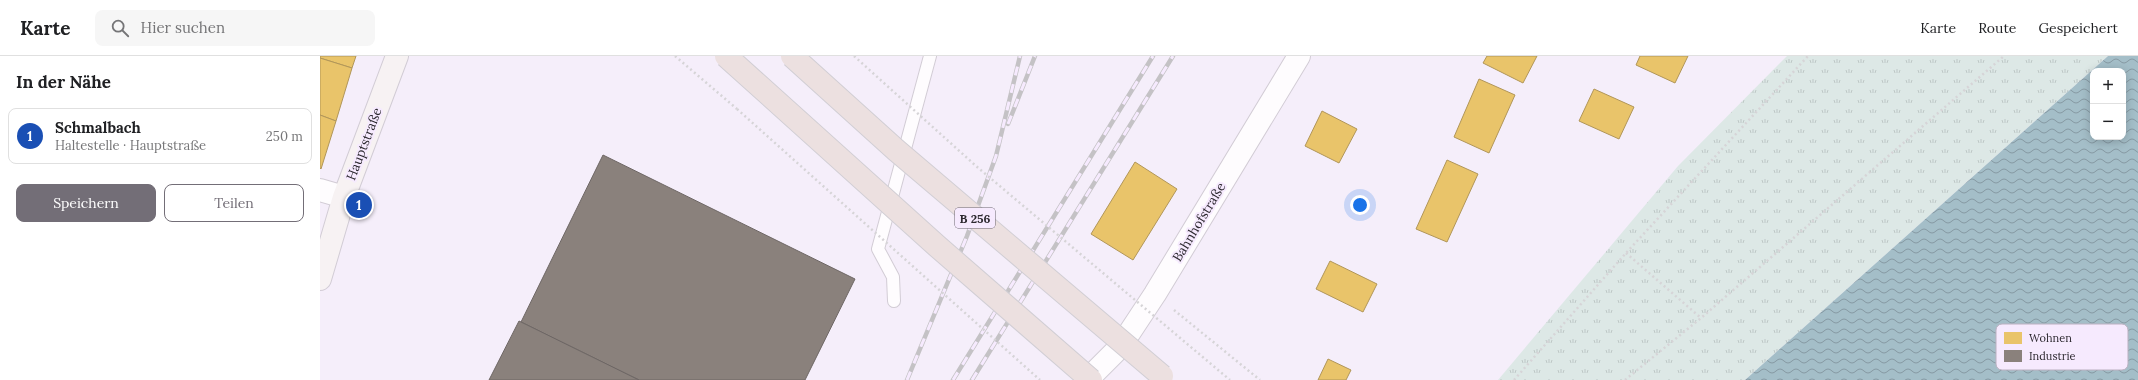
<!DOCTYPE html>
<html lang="de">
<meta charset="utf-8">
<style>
:root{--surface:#fff;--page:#f6f6f6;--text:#202124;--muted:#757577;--line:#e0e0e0;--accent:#736e77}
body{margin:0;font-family:Lora,serif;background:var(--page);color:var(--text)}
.controls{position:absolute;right:12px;top:12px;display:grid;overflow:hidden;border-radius:8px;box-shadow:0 2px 10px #0003}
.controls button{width:36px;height:36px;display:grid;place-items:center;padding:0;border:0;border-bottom:1px solid var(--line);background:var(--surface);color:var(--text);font:20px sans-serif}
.you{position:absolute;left:1040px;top:149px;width:14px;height:14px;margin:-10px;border:3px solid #fff;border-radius:50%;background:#1a73e8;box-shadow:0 0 0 6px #1a73e833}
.badge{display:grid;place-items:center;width:26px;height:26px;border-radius:50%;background:var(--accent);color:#fff;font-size:13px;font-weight:700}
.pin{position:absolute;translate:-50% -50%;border:2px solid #fff;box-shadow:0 1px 4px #0006}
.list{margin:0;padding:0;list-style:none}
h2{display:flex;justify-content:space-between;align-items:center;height:52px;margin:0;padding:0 16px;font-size:17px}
h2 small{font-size:13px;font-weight:400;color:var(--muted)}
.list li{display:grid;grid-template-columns:26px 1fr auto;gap:12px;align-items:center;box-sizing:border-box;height:56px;margin:0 8px 8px;padding:0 8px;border:1px solid var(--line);border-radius:8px}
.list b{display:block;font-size:15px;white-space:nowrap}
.list p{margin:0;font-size:13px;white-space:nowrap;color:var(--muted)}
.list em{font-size:13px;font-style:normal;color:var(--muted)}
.actions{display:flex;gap:8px;padding:12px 16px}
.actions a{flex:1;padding:9px 0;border:1px solid var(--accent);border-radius:8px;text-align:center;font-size:14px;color:var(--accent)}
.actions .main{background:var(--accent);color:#fff}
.icon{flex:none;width:22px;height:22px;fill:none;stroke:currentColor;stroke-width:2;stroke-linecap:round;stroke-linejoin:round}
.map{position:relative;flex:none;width:1818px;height:324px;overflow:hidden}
header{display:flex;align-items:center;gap:24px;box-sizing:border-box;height:56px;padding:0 20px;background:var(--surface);border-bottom:1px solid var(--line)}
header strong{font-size:19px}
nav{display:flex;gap:22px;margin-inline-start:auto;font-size:14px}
.search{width:280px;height:36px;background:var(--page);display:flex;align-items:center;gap:10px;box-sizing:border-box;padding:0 14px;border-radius:8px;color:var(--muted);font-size:15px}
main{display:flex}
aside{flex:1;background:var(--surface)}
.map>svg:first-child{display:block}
.grass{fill:url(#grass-tufts)}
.water{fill:url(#water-waves);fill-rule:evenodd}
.homes{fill:#e9c46a;stroke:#b19659}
.industry{fill:#8a817c;stroke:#6e6765}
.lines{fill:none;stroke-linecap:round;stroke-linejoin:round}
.service-casing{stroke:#d2ccd5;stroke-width:14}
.minor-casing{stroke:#d2ccd5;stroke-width:24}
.secondary-casing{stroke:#d2ccd5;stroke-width:24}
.path{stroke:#d6d4d7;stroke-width:2.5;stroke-dasharray:2 3;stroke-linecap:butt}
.service{stroke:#fefcfe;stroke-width:12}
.minor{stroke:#fefcfe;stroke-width:22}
.secondary{stroke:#f7f2f3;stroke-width:22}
.rail-casing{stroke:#c4c2c5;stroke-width:4.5}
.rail{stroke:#f6eafe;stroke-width:3;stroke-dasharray:9;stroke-linecap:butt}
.trunk-bridge-casing{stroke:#d1ced4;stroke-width:24;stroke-linecap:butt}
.path-bridge{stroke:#d6d4d7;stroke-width:2.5;stroke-dasharray:2 3;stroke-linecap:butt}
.trunk-bridge{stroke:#ece0e0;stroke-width:22}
.labels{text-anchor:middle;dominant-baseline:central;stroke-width:4;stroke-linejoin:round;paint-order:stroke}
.shield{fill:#f6eafe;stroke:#69636e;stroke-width:1}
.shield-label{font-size:12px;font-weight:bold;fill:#2d2930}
.street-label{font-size:13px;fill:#2d2930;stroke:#f6eafe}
.key{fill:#f6eafe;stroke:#bab0c0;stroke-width:1}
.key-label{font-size:11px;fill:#2d2930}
</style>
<header>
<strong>Karte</strong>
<div class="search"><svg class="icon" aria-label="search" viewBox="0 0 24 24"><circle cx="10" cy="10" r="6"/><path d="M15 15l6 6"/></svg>Hier suchen</div>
<nav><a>Karte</a><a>Route</a><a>Gespeichert</a></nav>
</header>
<main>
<aside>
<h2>In der Nähe<small></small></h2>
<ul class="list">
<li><span class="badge" style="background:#1a4fb4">1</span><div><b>Schmalbach</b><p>Haltestelle · Hauptstraße</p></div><em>250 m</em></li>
</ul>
<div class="actions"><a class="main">Speichern</a><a>Teilen</a></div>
</aside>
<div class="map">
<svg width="1818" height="324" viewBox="0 0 1818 324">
<defs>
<pattern id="grass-tufts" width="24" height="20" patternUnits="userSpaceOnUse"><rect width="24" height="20" fill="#dde8e6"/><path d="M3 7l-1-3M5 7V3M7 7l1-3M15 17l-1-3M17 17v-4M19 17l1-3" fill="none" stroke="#bec7c6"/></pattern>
<pattern id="water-waves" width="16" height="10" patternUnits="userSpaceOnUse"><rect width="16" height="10" fill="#a4bec8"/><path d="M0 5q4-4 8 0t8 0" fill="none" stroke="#869aa3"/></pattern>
</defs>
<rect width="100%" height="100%" fill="#f5eefa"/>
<path class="grass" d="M1467,0h321l-363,324h-247l180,-214z"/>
<path class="water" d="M1788,0h30v324h-393zM1773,15h30v66h-30z"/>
<g class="homes">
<path d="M0,0h36l-4,12 -32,-10z"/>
<path d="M1167,0h50l-14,27 -40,-20z"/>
<path d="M1320,0h48l-13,27 -39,-18z"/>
<path d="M0,2l32,10 -16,53 -16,-6z"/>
<path d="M1159,23l36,16 -26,58 -35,-16z"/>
<path d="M1274,33l40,18 -15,32 -40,-18z"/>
<path d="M1002,55l35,18 -18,34 -34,-17z"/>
<path d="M0,59l16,6 -15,48 -1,-1z"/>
<path d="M1127,104l31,14 -31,68 -31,-13z"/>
<path d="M815,106l42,27 -44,71 -42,-26z"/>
<path d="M1010,205l47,23 -14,28 -47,-23z"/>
<path d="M1008,303l23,11 -5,10h-28z"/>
</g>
<g class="industry">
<path d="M283,99l252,124 -50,101h-166l-118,-58z"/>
<path d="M199,265l120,59h-150z"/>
</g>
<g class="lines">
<defs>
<path id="service" d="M574,245l-1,-24 -15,-28 52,-193"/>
<g id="minor">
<path d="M0,134l24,7"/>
<path d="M767,324l33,-33 35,-53 144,-238"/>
</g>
<path id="secondary" d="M0,223l24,-82 53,-141"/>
</defs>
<use href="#service" class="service-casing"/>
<use href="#minor" class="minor-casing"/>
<use href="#secondary" class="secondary-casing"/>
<g class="path">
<path d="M355,0l62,53"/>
<path d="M1306,197l75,65"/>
<path d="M854,254l86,70"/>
<path d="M1194,324l112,-127 182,-197"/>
<path d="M1305,324l76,-62 303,-262"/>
</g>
<use href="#service" class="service"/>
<use href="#minor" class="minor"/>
<use href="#secondary" class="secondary"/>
<defs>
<g id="rail">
<path d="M688,68l27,-68"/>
<path d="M587,324l60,-144 29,-80 24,-100"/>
<path d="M633,324l200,-324"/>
<path d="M652,324l201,-324"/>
</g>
</defs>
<use href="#rail" class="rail-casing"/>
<use href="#rail" class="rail"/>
<defs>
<g id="trunk-bridge">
<path d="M406,0l211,190 154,134"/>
<path d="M472,0l104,94 266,226"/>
</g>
</defs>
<use href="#trunk-bridge" class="trunk-bridge-casing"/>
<g class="path-bridge">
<path d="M534,0l122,110 254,214"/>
<path d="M417,53l303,271"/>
</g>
<use href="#trunk-bridge" class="trunk-bridge"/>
</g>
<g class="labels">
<rect class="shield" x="635" y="152" width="40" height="20" rx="3"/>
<g class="shield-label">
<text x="655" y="162">B 256</text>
</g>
<g class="street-label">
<text transform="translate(44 88) rotate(-69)">Hauptstraße</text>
<text transform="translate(879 166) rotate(-59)">Bahnhofstraße</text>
</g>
</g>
<rect x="1676" y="268" width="132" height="46" rx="6" class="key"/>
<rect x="1684" y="276" width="18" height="12" fill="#e9c46a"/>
<rect x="1684" y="294" width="18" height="12" fill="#8a817c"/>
<g class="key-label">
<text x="1709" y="286">Wohnen</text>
<text x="1709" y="304">Industrie</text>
</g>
</svg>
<div class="controls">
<button>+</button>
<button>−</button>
</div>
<div class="you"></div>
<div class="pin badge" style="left:39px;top:149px;background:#1a4fb4">1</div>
</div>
</main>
